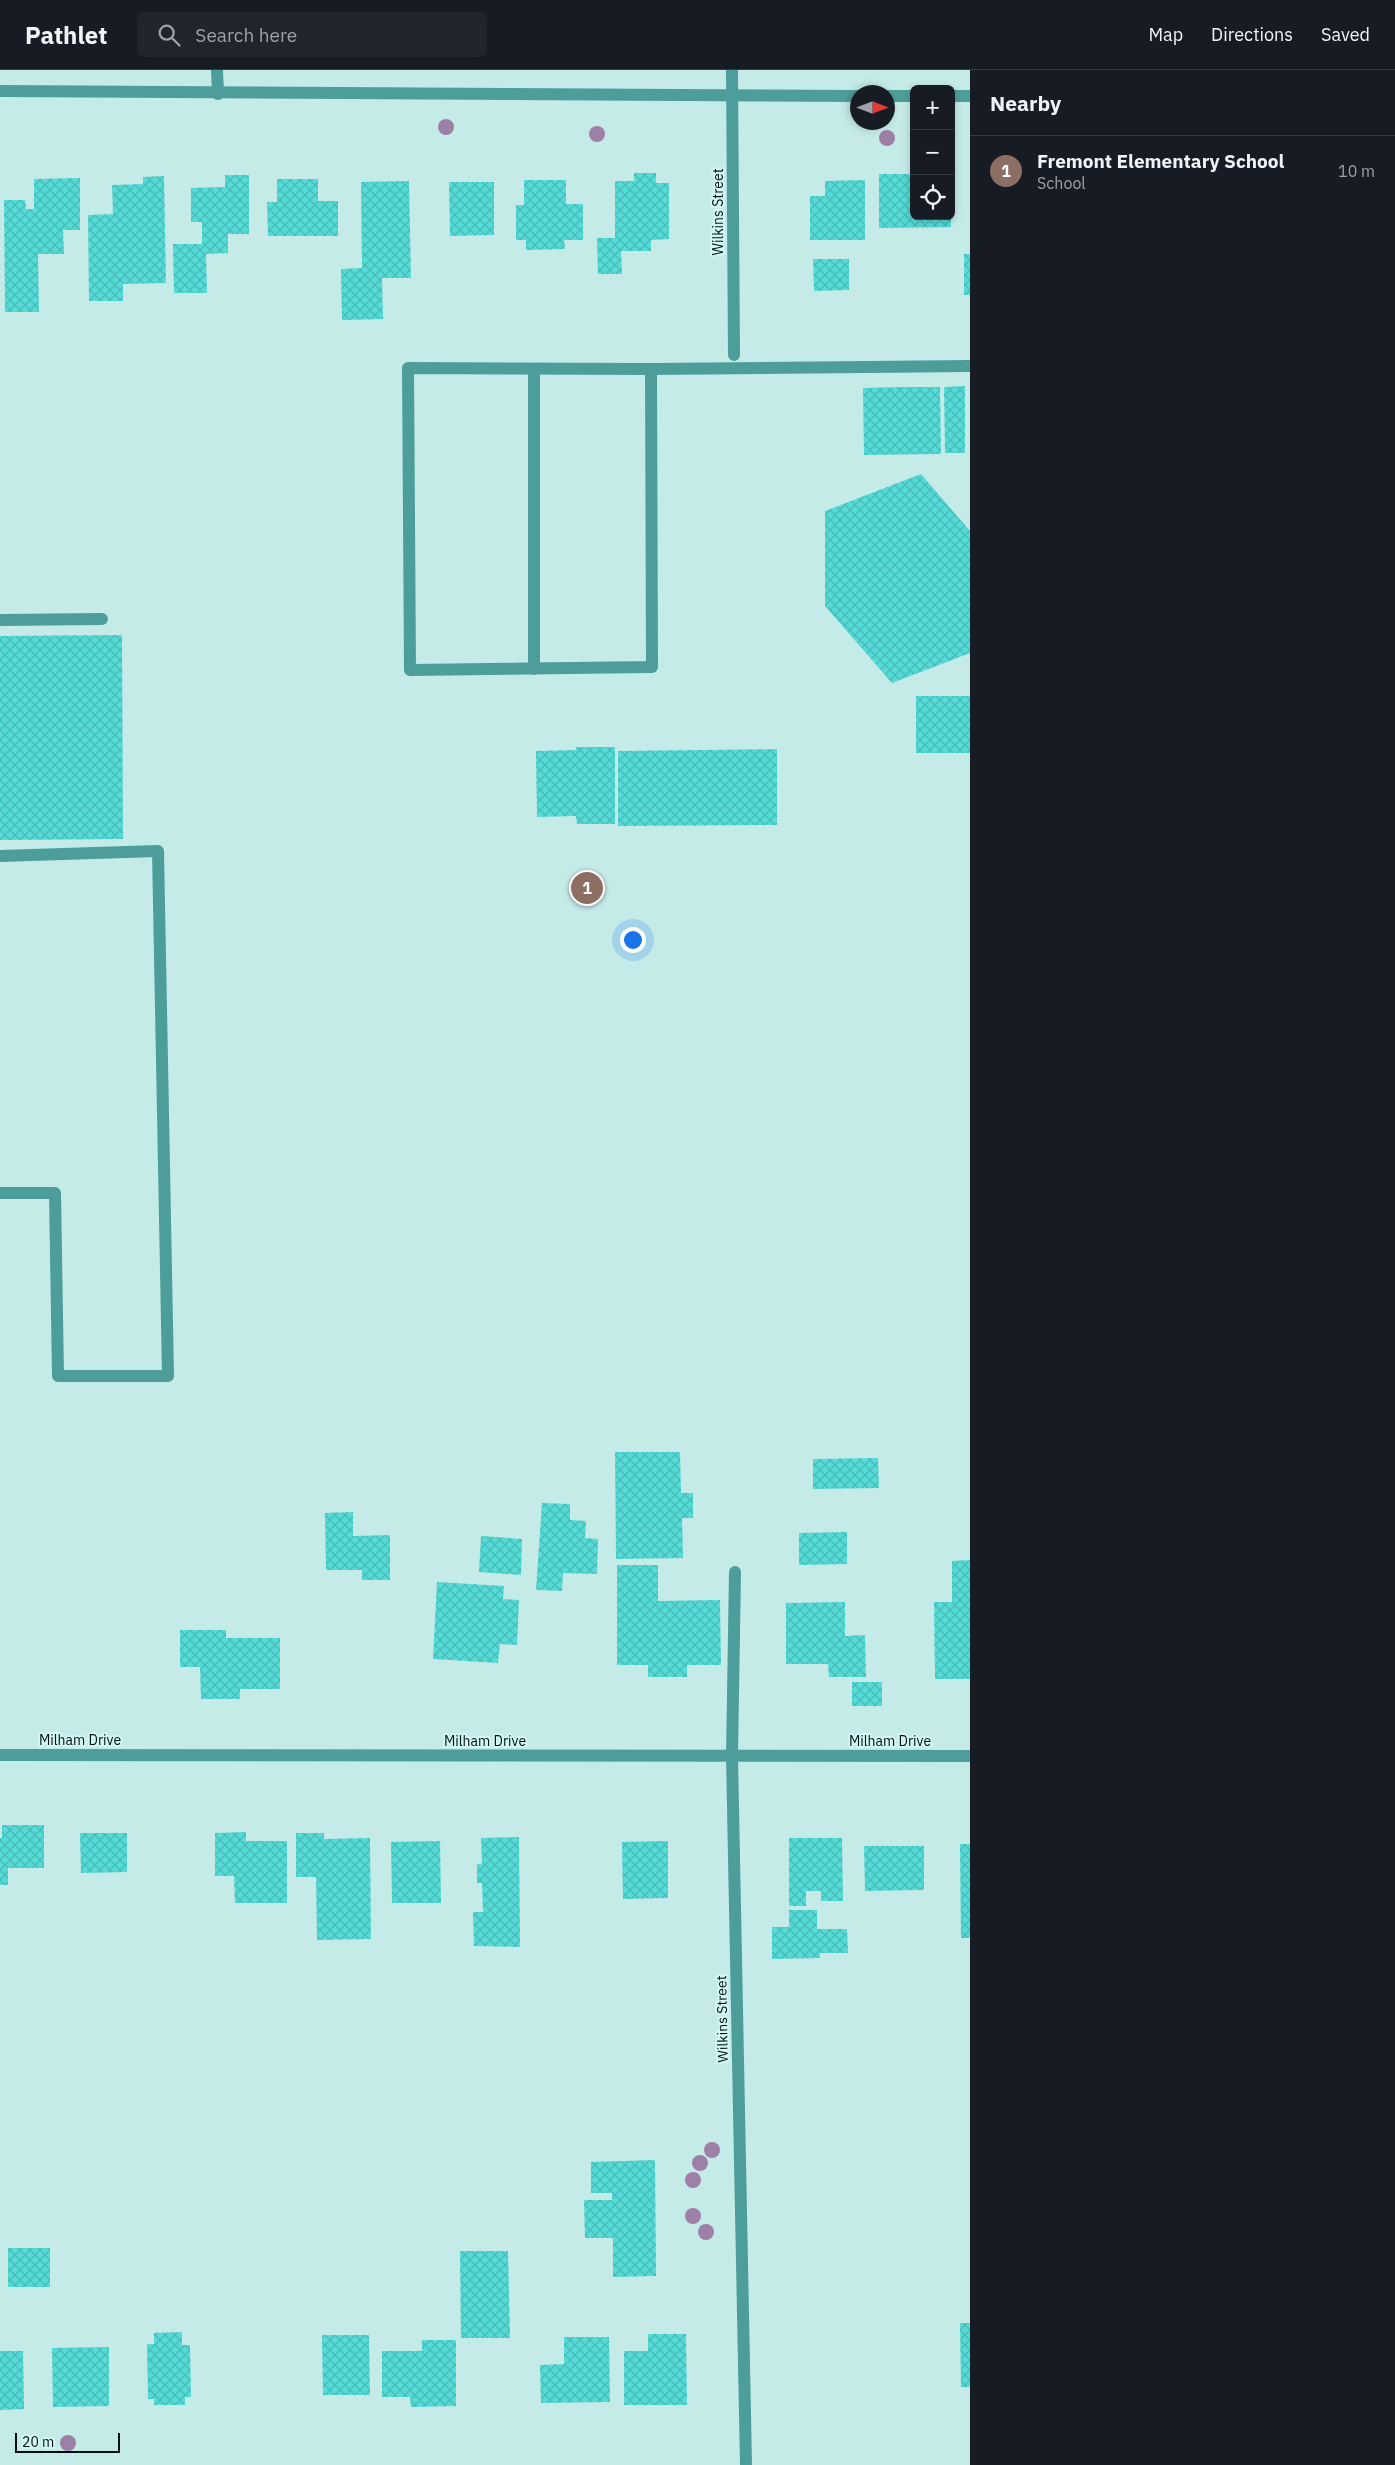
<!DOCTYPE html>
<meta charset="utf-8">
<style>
:root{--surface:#171b24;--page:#20242c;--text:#f1f3f6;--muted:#9ea1a6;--line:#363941;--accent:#bd4da9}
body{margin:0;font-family:"IBM Plex Sans",sans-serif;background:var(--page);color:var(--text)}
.controls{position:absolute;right:15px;top:15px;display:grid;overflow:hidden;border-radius:8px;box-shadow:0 2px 8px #0003}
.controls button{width:45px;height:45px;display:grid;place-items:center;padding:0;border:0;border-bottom:1px solid var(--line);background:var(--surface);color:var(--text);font:25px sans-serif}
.compass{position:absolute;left:850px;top:15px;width:45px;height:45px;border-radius:50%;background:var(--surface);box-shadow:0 2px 8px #0003;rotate:90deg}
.scale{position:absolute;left:15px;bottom:12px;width:105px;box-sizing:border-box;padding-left:5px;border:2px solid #030f0e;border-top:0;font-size:14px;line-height:18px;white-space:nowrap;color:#030f0e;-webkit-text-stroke:4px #d2f8f6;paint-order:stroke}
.you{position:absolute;left:632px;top:869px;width:18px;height:18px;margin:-12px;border:4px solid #fff;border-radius:50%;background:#1a73e8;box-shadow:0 0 0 8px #1a73e833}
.badge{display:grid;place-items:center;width:32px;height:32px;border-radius:50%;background:var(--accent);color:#fff;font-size:16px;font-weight:700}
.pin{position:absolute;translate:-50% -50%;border:2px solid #fff;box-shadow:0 1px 5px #0006}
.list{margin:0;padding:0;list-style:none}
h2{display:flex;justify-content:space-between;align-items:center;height:65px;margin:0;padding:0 20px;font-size:21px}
h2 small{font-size:16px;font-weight:400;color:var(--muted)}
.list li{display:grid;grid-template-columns:32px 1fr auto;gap:15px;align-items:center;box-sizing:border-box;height:70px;padding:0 20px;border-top:1px solid var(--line)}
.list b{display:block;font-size:19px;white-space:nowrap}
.list p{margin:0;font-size:16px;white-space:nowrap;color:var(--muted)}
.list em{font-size:16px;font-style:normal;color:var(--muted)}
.icon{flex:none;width:28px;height:28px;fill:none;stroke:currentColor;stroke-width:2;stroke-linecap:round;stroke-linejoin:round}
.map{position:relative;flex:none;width:970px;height:2395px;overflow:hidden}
header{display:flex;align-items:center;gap:30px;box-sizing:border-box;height:70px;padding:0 25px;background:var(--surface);border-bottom:1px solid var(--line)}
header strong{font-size:24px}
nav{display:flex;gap:28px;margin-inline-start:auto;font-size:18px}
.search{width:350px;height:45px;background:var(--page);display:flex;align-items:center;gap:12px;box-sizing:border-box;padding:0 18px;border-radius:8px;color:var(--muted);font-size:19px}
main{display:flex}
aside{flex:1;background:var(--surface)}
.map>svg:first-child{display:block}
.building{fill:url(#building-cross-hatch)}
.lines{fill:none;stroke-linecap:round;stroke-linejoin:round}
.minor{stroke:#4d9e9a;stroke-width:12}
.tree{fill:#9e7fa6}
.labels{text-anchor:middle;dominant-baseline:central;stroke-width:4;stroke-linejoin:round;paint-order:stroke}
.street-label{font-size:14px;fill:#030f0e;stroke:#d2f8f6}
</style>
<header>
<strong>Pathlet</strong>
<div class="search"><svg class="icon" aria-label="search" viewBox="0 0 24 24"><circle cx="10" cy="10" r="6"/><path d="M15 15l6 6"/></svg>Search here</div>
<nav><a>Map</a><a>Directions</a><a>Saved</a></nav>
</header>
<main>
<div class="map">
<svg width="970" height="2395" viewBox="0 0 970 2395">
<defs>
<pattern id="building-cross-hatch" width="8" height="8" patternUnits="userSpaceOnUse" patternTransform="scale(1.25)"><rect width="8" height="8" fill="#54dbd7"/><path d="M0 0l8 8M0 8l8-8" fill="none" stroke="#48bbb7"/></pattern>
</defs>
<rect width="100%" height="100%" fill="#c5ebe9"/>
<g class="building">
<path d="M634,103h22v10h13v56l-18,1v11h-30l1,23h-24l-1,-36h18v-57h19z"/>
<path d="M879,104h35v42h37v11l-72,1z"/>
<path d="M225,105h24v59h-21v19l-22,1 1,39h-33l-1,-49h29v-22h-11v-34l34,-1z"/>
<path d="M164,106l2,107 -43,1v17h-34l-1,-86 25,-1 -1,-29 31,-1v-7z"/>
<path d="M80,108v52h-17l1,24h-26l1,58h-34l-1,-112h21l1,9h8v-30z"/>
<path d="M277,109h41v22h20v35h-70l-1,-34h10z"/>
<path d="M524,110h42v24h17v36h-19l1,9 -39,1v-10h-10v-35h8z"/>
<path d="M865,110v60h-55v-44h15v-15z"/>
<path d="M409,111l2,97h-29l1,41 -41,1 -1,-51 21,-1 -1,-86z"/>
<path d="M449,112h45v53l-44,1z"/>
<rect x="964" y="184" width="6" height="41"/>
<path d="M813,189h36v31l-35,1z"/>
<path d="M965,316v67h-20l-1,-66z"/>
<path d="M902,317h38l1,67 -77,1 -1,-67z"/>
<path d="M921,404l49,57v122l-78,30 -67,-77v-95z"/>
<path d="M122,565l1,204 -123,1v-204z"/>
<rect x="916" y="626" width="54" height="57"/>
<path d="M576,677h39v77h-38l-1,-8 -39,1 -1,-66 40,-1z"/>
<path d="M777,679v76l-159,1v-75z"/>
<path d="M615,1382h65l1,41h12v25h-11l1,40 -67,1z"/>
<path d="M878,1388l1,30 -66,1v-30z"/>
<path d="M542,1433l28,1v16l16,1 -1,17 13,1 -1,35 -34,-1 -1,18 -26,-1z"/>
<path d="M353,1442v24l37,-1v45h-28v-10h-36l-1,-57z"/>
<path d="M847,1462v32l-48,1v-32z"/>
<path d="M481,1466l41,3 -1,36 -42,-3z"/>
<path d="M970,1490v119h-35l-1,-77h18v-41z"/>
<path d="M617,1495h41v36l62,-1 1,65h-34v12h-39v-12h-31z"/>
<path d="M437,1512l67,4 -1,13 16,1 -2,45 -17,-1 -2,19 -65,-4z"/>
<path d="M845,1532v34l20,-1 1,42h-37l-1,-13h-42v-61z"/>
<path d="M180,1560h46v8h54v51h-40v10h-39l-1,-32h-20z"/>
<rect x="852" y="1612" width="30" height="24"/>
<path d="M2,1755h42v43h-36v17h-8v-47h2z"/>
<path d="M246,1762v9h41v62h-52l-1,-27h-19v-43z"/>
<path d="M80,1763h47v39l-46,1z"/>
<path d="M296,1763h28v6l46,-1 1,101 -54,1 -1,-63h-20z"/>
<path d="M519,1767l1,110 -46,-1 -1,-34h10l-1,-29h-5v-19h5l-1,-26z"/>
<path d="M789,1768h53l1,63h-22v-10h-15v15h-17z"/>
<path d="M440,1771l1,62h-49l-1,-61z"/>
<path d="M668,1771v57l-45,1 -1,-57z"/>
<path d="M960,1774h10v94h-9z"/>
<path d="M864,1776h60v44l-59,1z"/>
<path d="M789,1840h28v19h30l1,24h-28v5l-48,1v-32h17z"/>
<path d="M655,2090l1,116 -43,1v-39h-28l-1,-38h28v-7h-21v-31z"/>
<rect x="8" y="2178" width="42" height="39"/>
<path d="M460,2181h48l2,87h-49z"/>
<path d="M960,2253h10v64h-9z"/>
<path d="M182,2262v13h8l1,52h-6v8h-31v-6h-6l-1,-55h7v-11z"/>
<path d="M648,2264h38l1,71h-63v-54h24z"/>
<path d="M322,2265h47l1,60h-47z"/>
<path d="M564,2267h45l1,65 -69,1 -1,-38 24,-1z"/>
<path d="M422,2270h34v66l-45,1 -1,-10h-28v-46h40z"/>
<path d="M109,2277v59l-56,1 -1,-59z"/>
<path d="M0,2281h23l1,58 -24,1z"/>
</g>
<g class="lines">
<g class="minor">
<path d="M217,0l1,24"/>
<path d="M732,0l2,285"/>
<path d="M0,21l858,5"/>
<path d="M888,26h26"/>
<path d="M951,26h19"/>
<path d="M651,299l1,298 -242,3 -2,-302 243,1 319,-3"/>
<path d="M0,550l102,-1"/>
<path d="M534,599v-300"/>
<path d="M0,786l158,-5 10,525h-110l-3,-183h-55"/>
<path d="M735,1502l-3,184 14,709"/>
<path d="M0,1685l970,1"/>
</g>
</g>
<g class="tree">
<circle cx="446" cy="57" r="8"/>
<circle cx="597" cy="64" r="8"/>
<circle cx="887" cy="68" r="8"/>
<circle cx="712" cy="2080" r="8"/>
<circle cx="700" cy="2093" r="8"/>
<circle cx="693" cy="2110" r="8"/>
<circle cx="693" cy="2146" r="8"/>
<circle cx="706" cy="2162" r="8"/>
<circle cx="68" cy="2373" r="8"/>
</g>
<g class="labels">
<g class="street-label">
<text transform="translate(718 142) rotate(-90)">Wilkins Street</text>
<text x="80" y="1670">Milham Drive</text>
<text x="485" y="1671">Milham Drive</text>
<text x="890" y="1671">Milham Drive</text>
<text transform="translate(722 1949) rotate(-91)">Wilkins Street</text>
</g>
</g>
</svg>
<div class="controls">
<button>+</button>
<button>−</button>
<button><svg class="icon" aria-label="locate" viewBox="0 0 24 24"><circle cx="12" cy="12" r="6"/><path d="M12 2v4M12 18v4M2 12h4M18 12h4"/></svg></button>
</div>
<svg class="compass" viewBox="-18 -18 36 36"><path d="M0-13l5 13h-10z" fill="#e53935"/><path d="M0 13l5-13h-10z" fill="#9ea1a6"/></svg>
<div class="scale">20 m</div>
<div class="you"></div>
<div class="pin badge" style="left:587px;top:818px;background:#8d6e63">1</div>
</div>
<aside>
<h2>Nearby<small></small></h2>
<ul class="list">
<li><span class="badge" style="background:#8d6e63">1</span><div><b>Fremont Elementary School</b><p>School</p></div><em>10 m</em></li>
</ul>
</aside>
</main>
